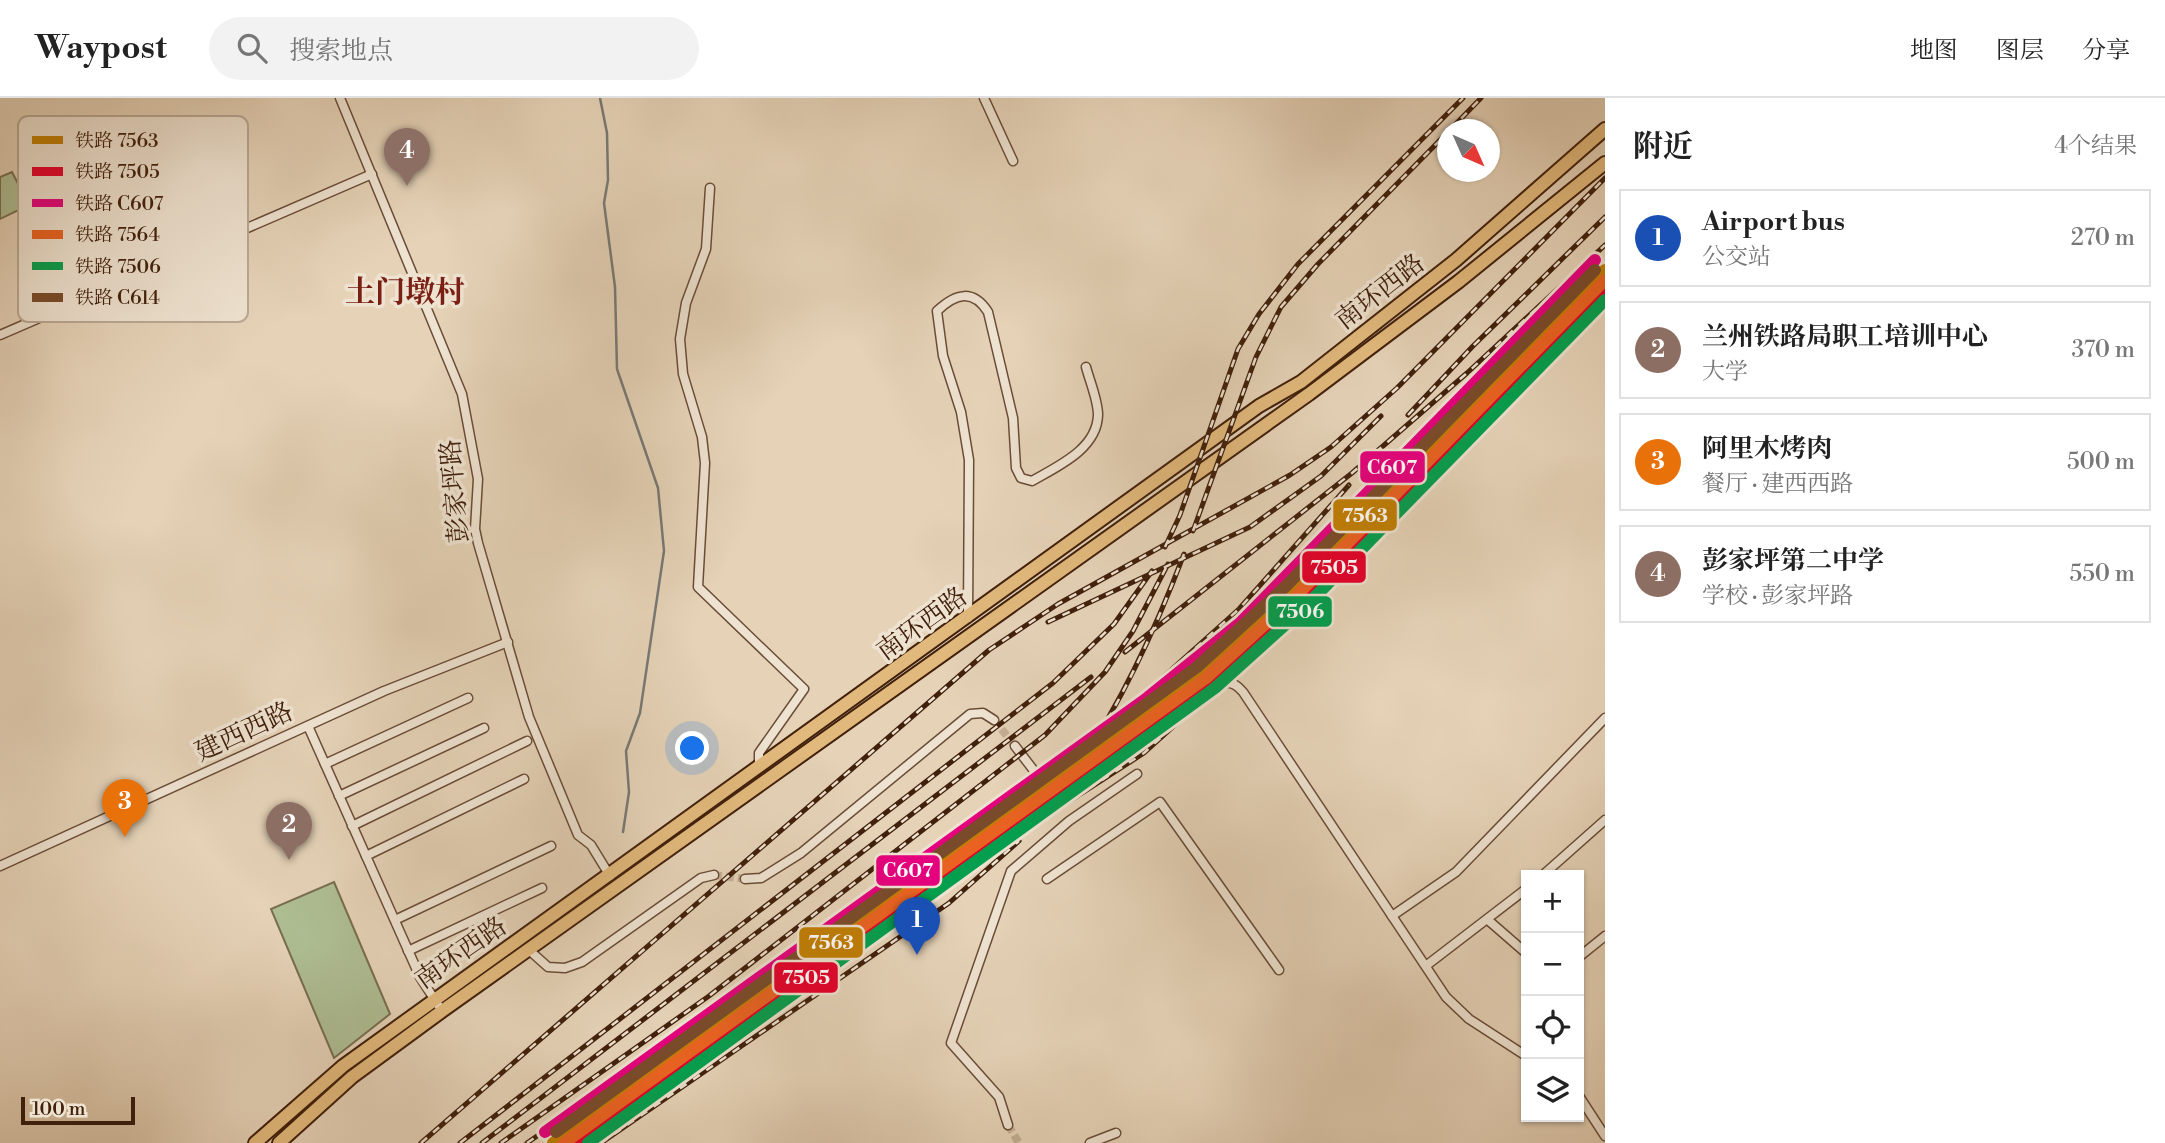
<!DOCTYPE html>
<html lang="zh">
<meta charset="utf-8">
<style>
:root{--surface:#fff;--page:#f2f2f2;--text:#222;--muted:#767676;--line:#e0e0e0;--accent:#7c3aed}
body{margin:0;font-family:"Libre Bodoni","Noto Serif SC",serif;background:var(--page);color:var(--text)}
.controls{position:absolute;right:21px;bottom:21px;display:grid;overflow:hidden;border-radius:0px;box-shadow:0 2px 5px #0004}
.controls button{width:63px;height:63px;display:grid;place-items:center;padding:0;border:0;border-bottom:2px solid var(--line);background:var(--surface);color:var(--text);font:35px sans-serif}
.compass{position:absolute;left:1437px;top:21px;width:63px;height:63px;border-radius:50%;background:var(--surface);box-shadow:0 2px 5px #0004;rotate:135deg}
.scale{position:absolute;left:21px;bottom:18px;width:114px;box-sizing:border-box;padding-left:7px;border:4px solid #41200c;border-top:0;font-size:19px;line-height:24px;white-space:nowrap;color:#41200c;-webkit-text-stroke:5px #eee2d0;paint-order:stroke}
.you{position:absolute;left:693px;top:651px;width:24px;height:24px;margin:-18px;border:5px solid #fff;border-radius:50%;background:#1a73e8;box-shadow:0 0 0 10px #1a73e833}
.badge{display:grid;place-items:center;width:46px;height:46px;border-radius:50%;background:var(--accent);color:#fff;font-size:23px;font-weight:700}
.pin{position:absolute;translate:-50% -58px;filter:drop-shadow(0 2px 4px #0008)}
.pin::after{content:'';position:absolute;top:37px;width:24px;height:21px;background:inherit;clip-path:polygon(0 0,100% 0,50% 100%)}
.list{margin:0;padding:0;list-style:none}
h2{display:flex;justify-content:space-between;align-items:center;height:91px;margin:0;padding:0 28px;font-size:30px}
h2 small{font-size:23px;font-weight:400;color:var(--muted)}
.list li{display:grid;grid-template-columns:46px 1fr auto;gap:21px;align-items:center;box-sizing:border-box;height:98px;margin:0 14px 14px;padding:0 14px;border:2px solid var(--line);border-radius:0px}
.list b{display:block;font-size:26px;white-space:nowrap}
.list p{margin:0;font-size:23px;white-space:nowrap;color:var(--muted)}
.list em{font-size:23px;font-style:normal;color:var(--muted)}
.icon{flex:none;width:38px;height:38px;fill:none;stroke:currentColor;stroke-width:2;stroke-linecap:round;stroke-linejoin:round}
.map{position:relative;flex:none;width:1605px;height:1045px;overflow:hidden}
header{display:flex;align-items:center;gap:42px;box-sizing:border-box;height:98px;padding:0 35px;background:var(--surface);border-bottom:2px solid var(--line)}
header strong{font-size:33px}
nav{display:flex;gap:38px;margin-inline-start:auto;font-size:24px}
.search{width:490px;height:63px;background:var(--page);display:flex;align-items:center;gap:18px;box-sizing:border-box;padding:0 24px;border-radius:38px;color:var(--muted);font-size:26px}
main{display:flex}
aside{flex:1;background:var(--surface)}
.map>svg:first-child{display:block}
.green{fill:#aebd93;stroke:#786e50;stroke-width:2}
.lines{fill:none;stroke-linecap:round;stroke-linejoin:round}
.stream{stroke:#787975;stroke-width:2.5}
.minor-tunnel{stroke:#c4ae95;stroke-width:8;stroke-dasharray:8 4;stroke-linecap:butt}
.minor-casing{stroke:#6a4c37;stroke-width:11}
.highway-casing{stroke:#41200c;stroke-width:16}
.minor{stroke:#eee2d0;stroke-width:8}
.highway{stroke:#e2b97c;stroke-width:12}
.rail-casing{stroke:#41200c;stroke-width:5}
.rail{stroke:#eee2d0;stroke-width:2.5;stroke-dasharray:8;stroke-linecap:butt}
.rail-1-casing{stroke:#eee2d0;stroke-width:18}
.rail-2-casing{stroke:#eee2d0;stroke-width:18}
.rail-3-casing{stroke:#eee2d0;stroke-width:18}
.rail-4-casing{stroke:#eee2d0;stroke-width:18}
.rail-5-casing{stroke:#eee2d0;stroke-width:18}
.rail-6-casing{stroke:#eee2d0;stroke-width:18}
.rail-1{stroke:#c07e04;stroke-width:12}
.rail-2{stroke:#e4002b;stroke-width:12}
.rail-3{stroke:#e5007d;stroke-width:12}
.rail-4{stroke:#e96221;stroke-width:12}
.rail-5{stroke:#039f4e;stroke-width:12}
.rail-6{stroke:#7a4b2a;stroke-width:12}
.labels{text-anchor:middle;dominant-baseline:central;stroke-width:7;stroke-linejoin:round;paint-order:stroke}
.street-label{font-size:26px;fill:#41200c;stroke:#eee2d0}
.quarter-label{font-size:30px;font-weight:bold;fill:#7a1f14;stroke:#eee2d0}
.key{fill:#eee2d0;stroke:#baa895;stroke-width:2}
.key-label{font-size:19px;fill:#41200c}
.line-badge{stroke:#eee2d0;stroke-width:2.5}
.badge-label{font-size:19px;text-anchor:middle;font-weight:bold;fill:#fff}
</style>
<header>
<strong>Waypost</strong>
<div class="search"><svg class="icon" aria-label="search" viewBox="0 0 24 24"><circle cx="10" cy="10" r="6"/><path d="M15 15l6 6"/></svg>搜索地点</div>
<nav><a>地图</a><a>图层</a><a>分享</a></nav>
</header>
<main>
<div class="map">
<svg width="1605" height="1045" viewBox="0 0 1605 1045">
<rect width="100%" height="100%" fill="#e5d2b7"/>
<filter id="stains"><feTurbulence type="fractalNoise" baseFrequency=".00286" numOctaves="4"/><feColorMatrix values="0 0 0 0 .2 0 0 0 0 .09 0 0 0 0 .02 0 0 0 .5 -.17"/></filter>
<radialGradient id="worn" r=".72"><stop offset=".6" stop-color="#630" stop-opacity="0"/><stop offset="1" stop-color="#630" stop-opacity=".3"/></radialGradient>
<g class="green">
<path d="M12,74l17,33 -29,14v-42z"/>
<path d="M334,784l56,132 -56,44 -63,-149z"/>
</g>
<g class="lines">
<path class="stream" d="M600,0l7,35 1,47 -4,23 11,84 2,82 41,119 6,63 -24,162 -14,38 3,41 -6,40"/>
<g class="minor-tunnel">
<path d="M994,622l21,26"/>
<path d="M1038,678l17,12 13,3"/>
<path d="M714,777l31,4"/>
<path d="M1008,1027l11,18"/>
</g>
<defs>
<g id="minor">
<path d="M340,0l122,296 16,85 -3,50 3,14 51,174 49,118 13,10 19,31"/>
<path d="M984,0l29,63"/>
<path d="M710,90l-4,61 -20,54 -6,36 3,35 19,63 3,26 -7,124 106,102 -45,64v15"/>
<path d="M0,237l372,-161"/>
<path d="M968,520l1,-158 -8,-48 -18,-56 -6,-45c19,-18 36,-22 51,1l25,106 3,50 5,10 11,3c26,-15 65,-32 66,-66 0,-15 -8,-33 -12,-48"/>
<path d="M308,628l112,251 22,34"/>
<path d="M1015,648l23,30"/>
<path d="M325,666l143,-66"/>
<path d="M1068,693l13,-6c30,-24 110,-97 143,-102 9,-1 14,3 19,9l203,305 23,22 57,37"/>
<path d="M339,698l145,-68"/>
<path d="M352,728l175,-85"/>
<path d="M366,758l158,-77"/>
<path d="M0,768l384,-175 124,-49"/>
<path d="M1543,777l62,-55"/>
<path d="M745,781l16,-1 40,-25 169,-139 13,-1 11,7"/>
<path d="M1047,781l113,-77 119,168"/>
<path d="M1392,818l64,-44 149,-154"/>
<path d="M395,822l156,-74"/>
<path d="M1488,822l38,33"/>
<path d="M529,852l19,17 17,1 17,-6 119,-84 13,-3"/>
<path d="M408,853l134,-63"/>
<path d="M1579,859l26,-21"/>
<path d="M1427,867l99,-76"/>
<path d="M1579,998l26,40"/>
<path d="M1008,1027l-9,-28 -48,-54 60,-172 58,-50 68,-47"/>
<path d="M1090,1045l26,-10"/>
</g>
<g id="highway">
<path d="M255,1045l88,-77 916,-660 42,-24 155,-122 149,-131"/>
<path d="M279,1045l73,-66 90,-66 867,-617 149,-112 147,-119"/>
</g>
</defs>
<use href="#minor" class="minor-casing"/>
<use href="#highway" class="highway-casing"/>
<use href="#minor" class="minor"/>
<use href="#highway" class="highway"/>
<defs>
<g id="rail">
<path d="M1450,32l31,-32"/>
<path d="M1408,317l65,-69 132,-129"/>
<path d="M1193,433l63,-174 25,-50 37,-43 130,-132"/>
<path d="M1165,449l15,-32 58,-166 21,-35 39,-50 165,-166"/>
<path d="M1048,524l202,-95 71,-51 60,-60"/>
<path d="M1125,554l227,-179 115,-100 138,-128"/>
<path d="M1044,714c62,-75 106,-168 140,-258"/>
<path d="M421,1045l568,-493 69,-46 232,-129 41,-28 66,-59 208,-210"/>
<path d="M460,1045l593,-460 61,-59 38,-53"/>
<path d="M482,1045l609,-466"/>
<path d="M501,1045l208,-147 336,-261 60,-63 28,-41 35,-67"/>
<path d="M527,1045l184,-128 431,-319 97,-87 110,-124"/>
<path d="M575,1045l291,-211 278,-179 125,-113 214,-261 55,-59"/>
<path d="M601,1045l348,-240 70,-62"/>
</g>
</defs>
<use href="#rail" class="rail-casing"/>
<use href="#rail" class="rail"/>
<defs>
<path id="rail-1" d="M553,1045l602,-434 94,-75 356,-364"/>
<path id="rail-2" d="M577,1045l586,-423 95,-75 347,-355"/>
<path id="rail-3" d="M545,1034l602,-434 93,-75 355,-363"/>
<path id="rail-4" d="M564,1045l642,-465 90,-82 309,-316"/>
<path id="rail-5" d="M588,1045l627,-455 91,-82 299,-306"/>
<path id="rail-6" d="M556,1034l641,-465 89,-81 309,-316"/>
</defs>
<use href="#rail-1" class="rail-1-casing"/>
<use href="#rail-2" class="rail-2-casing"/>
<use href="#rail-3" class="rail-3-casing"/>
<use href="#rail-4" class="rail-4-casing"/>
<use href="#rail-5" class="rail-5-casing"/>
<use href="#rail-6" class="rail-6-casing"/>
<use href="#rail-1" class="rail-1"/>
<use href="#rail-2" class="rail-2"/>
<use href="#rail-3" class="rail-3"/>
<use href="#rail-4" class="rail-4"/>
<use href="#rail-5" class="rail-5"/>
<use href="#rail-6" class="rail-6"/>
</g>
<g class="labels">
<g class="street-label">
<text transform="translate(1380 194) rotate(-38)">南环西路</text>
<text transform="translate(455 393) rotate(-95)">彭家坪路</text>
<text transform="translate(922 526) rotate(-36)">南环西路</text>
<text transform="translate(244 634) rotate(-25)">建西西路</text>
<text transform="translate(461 855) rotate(-35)">南环西路</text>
</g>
<g class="quarter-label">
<text x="405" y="195">土门墩村</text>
</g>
</g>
<rect x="18" y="18" width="230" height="206" rx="10" class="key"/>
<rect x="32" y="38" width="31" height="8" fill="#c07e04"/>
<rect x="32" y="69" width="31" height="9" fill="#e4002b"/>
<rect x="32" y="101" width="31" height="8" fill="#e5007d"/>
<rect x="32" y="132" width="31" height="9" fill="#e96221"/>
<rect x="32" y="164" width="31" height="8" fill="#039f4e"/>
<rect x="32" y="195" width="31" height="9" fill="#7a4b2a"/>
<g class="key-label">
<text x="75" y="49">铁路 7563</text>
<text x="75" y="80">铁路 7505</text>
<text x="75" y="112">铁路 C607</text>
<text x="75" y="143">铁路 7564</text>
<text x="75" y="175">铁路 7506</text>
<text x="75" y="206">铁路 C614</text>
</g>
<g class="line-badge">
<rect x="1359" y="352" width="67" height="34" rx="7" fill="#e5007d"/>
<rect x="1332" y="400" width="66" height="34" rx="7" fill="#c07e04"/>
<rect x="1301" y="452" width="66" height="34" rx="7" fill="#e4002b"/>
<rect x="1267" y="497" width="66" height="33" rx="7" fill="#039f4e"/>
<rect x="875" y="756" width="66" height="33" rx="7" fill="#e5007d"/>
<rect x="798" y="828" width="66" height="33" rx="7" fill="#c07e04"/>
<rect x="773" y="863" width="66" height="33" rx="7" fill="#e4002b"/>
</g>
<g class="badge-label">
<text x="1392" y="376">C607</text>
<text x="1365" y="424">7563</text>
<text x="1334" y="476">7505</text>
<text x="1300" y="520">7506</text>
<text x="908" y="779">C607</text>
<text x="831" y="851">7563</text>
<text x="806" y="886">7505</text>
</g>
<rect width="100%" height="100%" filter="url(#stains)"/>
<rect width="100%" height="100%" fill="url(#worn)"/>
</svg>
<div class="controls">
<button>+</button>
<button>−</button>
<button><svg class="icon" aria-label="locate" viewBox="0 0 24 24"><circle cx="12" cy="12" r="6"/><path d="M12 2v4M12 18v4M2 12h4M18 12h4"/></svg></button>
<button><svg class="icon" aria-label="layers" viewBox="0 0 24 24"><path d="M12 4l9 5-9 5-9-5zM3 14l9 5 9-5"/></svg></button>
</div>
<svg class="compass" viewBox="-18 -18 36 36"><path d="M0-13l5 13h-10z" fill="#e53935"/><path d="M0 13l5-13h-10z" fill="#767676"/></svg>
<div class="scale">100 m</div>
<div class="you"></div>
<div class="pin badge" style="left:917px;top:857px;background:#1a4fb4">1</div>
<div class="pin badge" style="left:289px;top:762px;background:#8d6e63">2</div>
<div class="pin badge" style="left:125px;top:739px;background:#e8710a">3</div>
<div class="pin badge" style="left:407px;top:88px;background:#8d6e63">4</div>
</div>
<aside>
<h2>附近<small>4个结果</small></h2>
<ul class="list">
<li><span class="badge" style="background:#1a4fb4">1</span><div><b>Airport bus</b><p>公交站</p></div><em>270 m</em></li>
<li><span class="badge" style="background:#8d6e63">2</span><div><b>兰州铁路局职工培训中心</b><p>大学</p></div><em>370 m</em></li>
<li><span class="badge" style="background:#e8710a">3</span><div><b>阿里木烤肉</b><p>餐厅 · 建西西路</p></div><em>500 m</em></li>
<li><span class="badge" style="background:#8d6e63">4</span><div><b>彭家坪第二中学</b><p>学校 · 彭家坪路</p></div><em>550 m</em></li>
</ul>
</aside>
</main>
